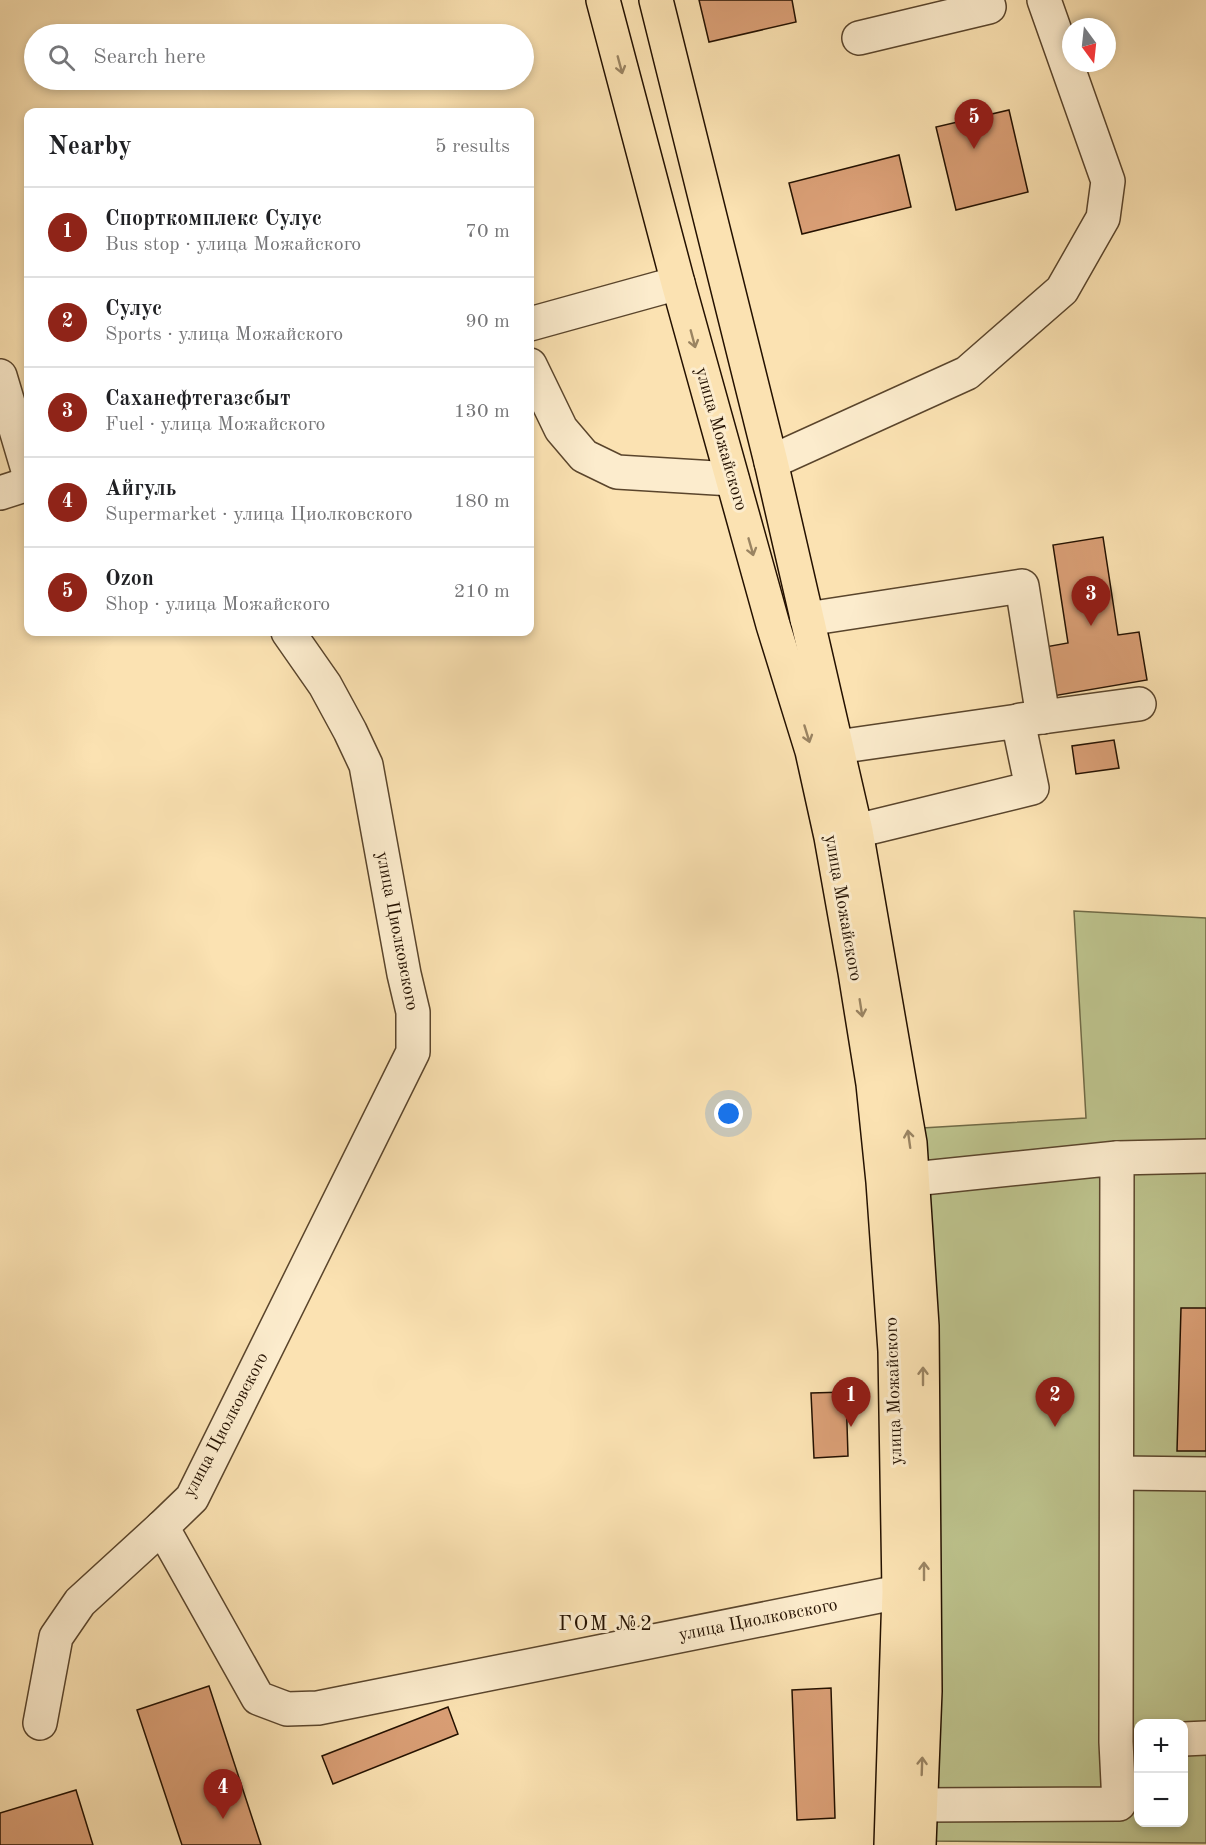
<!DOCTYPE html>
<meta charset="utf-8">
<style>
:root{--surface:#fff;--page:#f2f2f2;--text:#202124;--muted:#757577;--line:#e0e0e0;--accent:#8f2418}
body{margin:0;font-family:"Old Standard TT",serif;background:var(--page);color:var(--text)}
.controls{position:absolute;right:18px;bottom:18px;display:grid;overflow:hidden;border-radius:12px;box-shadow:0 3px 9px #0003}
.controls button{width:54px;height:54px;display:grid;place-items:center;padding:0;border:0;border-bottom:2px solid var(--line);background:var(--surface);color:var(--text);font:30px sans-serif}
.compass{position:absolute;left:1062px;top:18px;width:54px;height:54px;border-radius:50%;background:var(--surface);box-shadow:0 3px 9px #0003;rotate:165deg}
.you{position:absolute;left:729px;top:1114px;width:21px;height:21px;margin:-15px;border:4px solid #fff;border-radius:50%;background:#1a73e8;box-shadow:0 0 0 9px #1a73e833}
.badge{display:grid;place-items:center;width:39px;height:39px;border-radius:50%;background:var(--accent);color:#fff;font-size:20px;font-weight:700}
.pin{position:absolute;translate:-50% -50px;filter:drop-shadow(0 2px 3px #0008)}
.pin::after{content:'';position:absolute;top:32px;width:21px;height:18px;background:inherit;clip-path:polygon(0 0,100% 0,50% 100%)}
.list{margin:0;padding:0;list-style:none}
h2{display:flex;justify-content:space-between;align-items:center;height:78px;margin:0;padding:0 24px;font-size:26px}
h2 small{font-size:20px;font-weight:400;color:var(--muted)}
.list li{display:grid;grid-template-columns:39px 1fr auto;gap:18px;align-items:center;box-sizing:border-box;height:90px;padding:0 24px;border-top:2px solid var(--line)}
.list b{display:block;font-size:22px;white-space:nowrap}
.list p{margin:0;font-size:20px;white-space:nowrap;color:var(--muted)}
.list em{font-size:20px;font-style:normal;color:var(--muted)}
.icon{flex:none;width:33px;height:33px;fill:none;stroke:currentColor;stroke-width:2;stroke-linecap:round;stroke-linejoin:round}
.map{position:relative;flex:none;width:1206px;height:1845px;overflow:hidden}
.search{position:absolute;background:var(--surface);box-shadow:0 3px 9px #0003;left:24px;top:24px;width:510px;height:66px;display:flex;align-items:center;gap:15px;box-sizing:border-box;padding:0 21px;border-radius:33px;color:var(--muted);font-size:22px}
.panel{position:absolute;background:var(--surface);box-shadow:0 3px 9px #0003;left:24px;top:108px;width:510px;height:528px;border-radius:12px}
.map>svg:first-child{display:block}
.green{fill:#bdc38d;stroke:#706a46;stroke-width:1.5;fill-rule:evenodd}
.building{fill:#da9f76;stroke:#241100;stroke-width:1.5}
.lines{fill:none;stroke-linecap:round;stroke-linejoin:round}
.minor-casing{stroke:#5a452c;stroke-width:36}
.major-casing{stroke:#241100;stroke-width:36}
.minor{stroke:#fceccd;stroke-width:33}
.major{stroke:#fbe2b2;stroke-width:33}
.oneway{stroke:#9a8462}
.labels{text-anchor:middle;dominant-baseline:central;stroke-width:6;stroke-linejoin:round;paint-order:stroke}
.street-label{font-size:18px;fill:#241100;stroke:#fceccd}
.quarter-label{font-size:21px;letter-spacing:1.5px;fill:#241100;stroke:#fceccd}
</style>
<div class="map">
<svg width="1206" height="1845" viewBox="0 0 1206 1845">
<rect width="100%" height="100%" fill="#fbe2b2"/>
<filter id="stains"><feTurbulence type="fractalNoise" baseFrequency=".00333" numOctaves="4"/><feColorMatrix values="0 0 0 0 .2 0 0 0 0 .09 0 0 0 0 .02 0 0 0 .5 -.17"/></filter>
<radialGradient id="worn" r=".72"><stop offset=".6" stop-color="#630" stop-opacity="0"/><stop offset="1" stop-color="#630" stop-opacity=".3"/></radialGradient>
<path class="green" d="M1074,911l132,7v925l-282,-2 -35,-711 197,-12zM1138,1724h46v98h-46z"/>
<g class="building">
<path d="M699,0h93l4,22 -87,20z"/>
<path d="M1009,110l19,82 -72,18 -20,-83z"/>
<path d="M899,155l12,52 -109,27 -13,-51z"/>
<path d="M1103,537l15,98 21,-3 8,48 -94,16 -8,-49 23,-4 -15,-98z"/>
<path d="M1114,740l5,28 -43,6 -4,-28z"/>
<path d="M1181,1308h25v143h-29z"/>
<path d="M846,1392l2,64 -34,2 -3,-65z"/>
<path d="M209,1686l52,159h-79l-45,-135z"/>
<path d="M831,1688l4,130 -38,2 -5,-130z"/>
<path d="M448,1707l10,27 -125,50 -11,-28z"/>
<path d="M76,1790l17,55h-93v-32z"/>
</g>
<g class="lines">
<defs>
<g id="minor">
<path d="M859,38l130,-31 -2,-7"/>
<path d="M530,324l148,-41"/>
<path d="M530,365l31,64 23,27 33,16 115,7"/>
<path d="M0,376l28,94"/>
<path d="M771,462l196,-89 95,-83 41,-72 5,-37 -64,-181"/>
<path d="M0,493l28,-9"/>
<path d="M807,619l215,-33 21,131"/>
<path d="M288,632l37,53 25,46 16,34 38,209 9,38v40l-221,446 -30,29 96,171 29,11 31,-1 581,-116"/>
<path d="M1020,720l119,-16"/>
<path d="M837,747l181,-26 14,67 -176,43"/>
<path d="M1117,1158l89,-2"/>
<path d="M913,1179l204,-21 -1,584 3,62 -199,1"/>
<path d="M1118,1473l88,1"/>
<path d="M40,1723l16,-86 24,-35 82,-75"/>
<path d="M1184,1739l22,-1"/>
</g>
<g id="major">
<path d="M603,0l75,283 95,342 39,126 19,86 24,135 18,112 10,98 12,169 4,241 -8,253"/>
<path d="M656,0l115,462 85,369 54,312 12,183 3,365 -6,154"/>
</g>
</defs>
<use href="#minor" class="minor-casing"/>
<use href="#major" class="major-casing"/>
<use href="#minor" class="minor"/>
<use href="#major" class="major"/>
</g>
<defs><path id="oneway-shaft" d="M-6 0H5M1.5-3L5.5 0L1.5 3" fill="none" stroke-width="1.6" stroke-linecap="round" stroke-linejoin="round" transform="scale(1.5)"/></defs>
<g class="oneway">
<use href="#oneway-shaft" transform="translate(620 65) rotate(75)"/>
<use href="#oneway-shaft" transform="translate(693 339) rotate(75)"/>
<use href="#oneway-shaft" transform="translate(751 547) rotate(74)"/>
<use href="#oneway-shaft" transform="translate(807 734) rotate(73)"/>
<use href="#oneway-shaft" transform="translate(861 1008) rotate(81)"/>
<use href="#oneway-shaft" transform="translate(909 1139) rotate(-98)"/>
<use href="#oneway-shaft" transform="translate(923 1376) rotate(-90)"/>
<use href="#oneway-shaft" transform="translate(924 1571) rotate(-90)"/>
<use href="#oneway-shaft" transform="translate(922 1766) rotate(-88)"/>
</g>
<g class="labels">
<g class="street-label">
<text transform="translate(721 439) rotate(74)">улица Можайского</text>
<text transform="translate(843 908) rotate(80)">улица Можайского</text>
<text transform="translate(397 931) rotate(79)">улица Циолковского</text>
<text transform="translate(894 1391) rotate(-92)">улица Можайского</text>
<text transform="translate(226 1425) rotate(-62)">улица Циолковского</text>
<text transform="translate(758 1620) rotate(-11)">улица Циолковского</text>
</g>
<g class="quarter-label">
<text x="606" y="1624">ГОМ №2</text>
</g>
</g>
<rect width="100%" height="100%" filter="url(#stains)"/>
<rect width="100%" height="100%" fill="url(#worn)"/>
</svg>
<div class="controls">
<button>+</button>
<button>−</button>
</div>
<svg class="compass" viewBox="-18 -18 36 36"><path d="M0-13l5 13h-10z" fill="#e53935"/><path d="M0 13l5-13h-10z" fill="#757577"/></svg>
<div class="you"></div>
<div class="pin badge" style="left:851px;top:1427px">1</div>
<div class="pin badge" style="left:1055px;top:1427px">2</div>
<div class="pin badge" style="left:1091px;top:626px">3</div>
<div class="pin badge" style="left:223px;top:1819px">4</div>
<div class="pin badge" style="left:974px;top:149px">5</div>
<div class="search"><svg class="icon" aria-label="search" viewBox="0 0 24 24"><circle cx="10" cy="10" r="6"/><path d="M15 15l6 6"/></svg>Search here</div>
<section class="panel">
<h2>Nearby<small>5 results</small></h2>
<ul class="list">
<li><span class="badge">1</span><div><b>Спорткомплекс Сулус</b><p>Bus stop · улица Можайского</p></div><em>70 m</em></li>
<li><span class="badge">2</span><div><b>Сулус</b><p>Sports · улица Можайского</p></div><em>90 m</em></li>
<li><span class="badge">3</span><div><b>Саханефтегазсбыт</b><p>Fuel · улица Можайского</p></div><em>130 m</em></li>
<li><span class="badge">4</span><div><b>Айгуль</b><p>Supermarket · улица Циолковского</p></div><em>180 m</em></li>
<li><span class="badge">5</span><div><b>Ozon</b><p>Shop · улица Можайского</p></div><em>210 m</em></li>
</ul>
</section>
</div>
